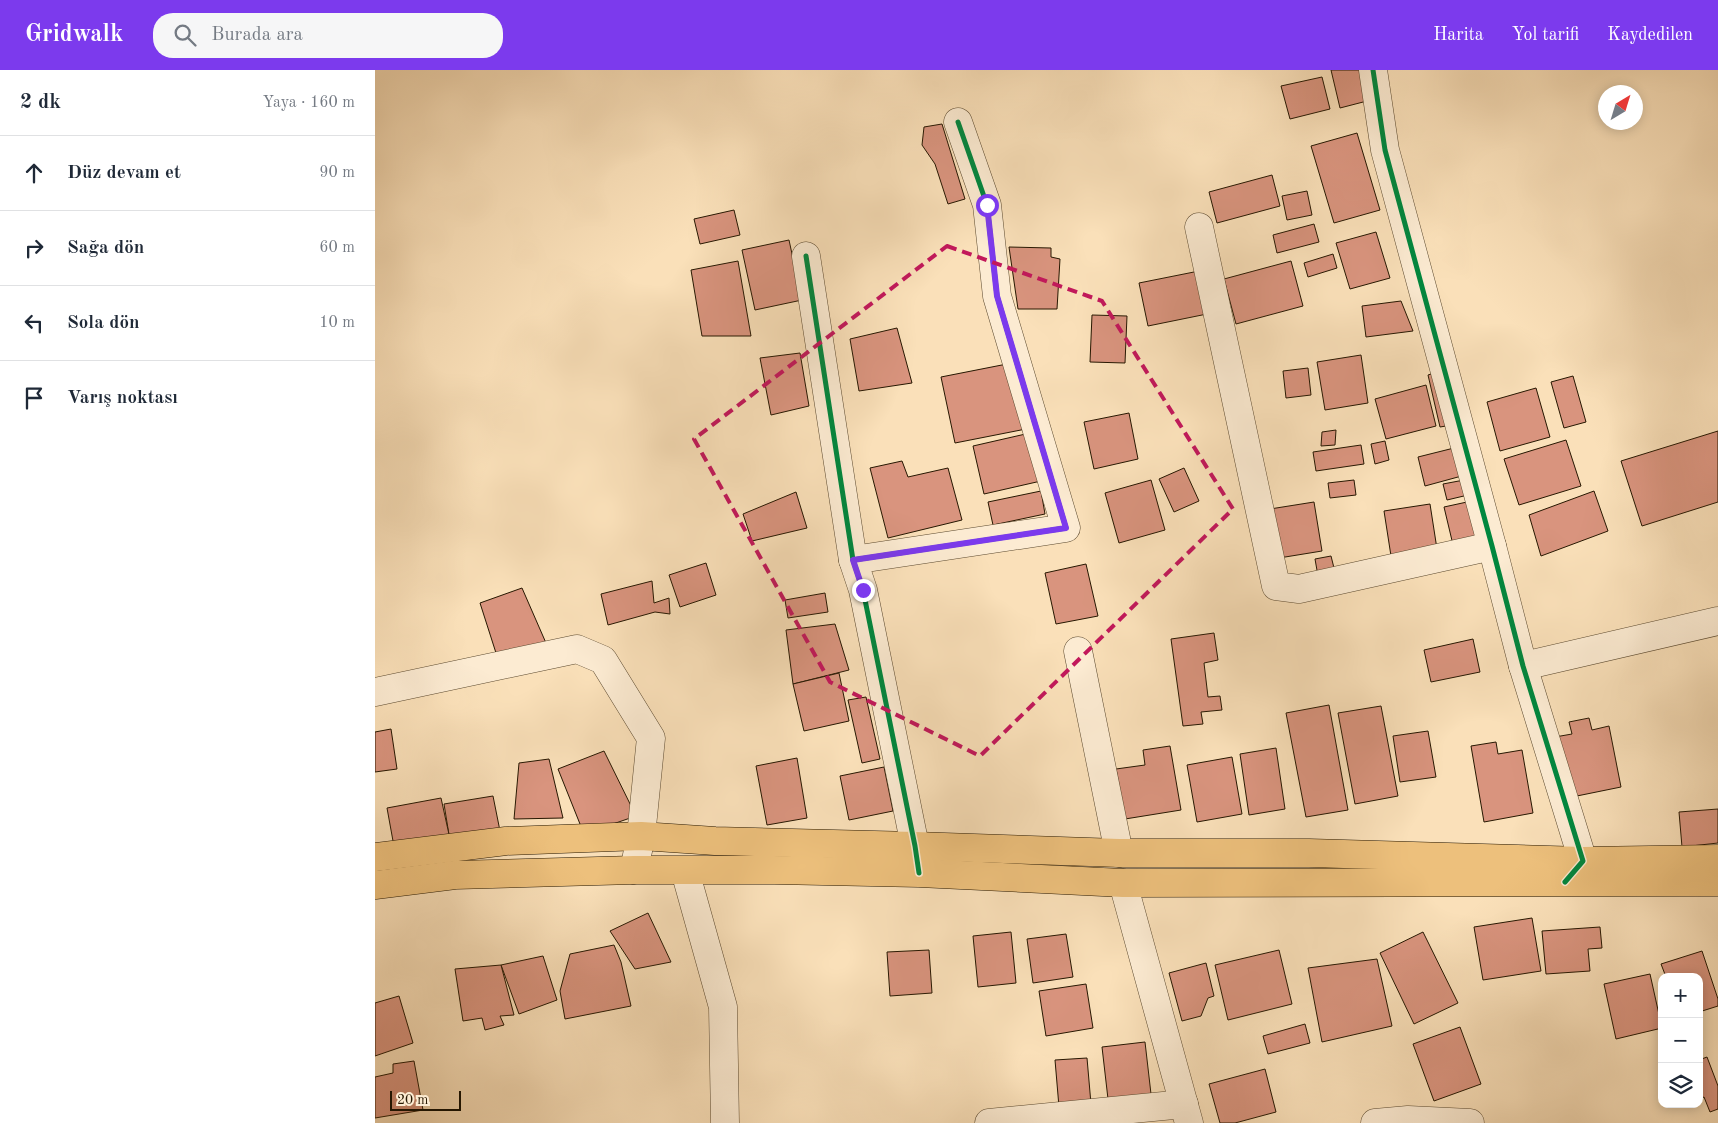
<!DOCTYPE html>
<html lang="tr">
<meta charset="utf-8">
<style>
:root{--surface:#fff;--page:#f6f6f7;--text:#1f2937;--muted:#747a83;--line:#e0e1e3;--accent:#7c3aed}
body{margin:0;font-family:"Old Standard TT",serif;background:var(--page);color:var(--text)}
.controls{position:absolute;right:15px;bottom:15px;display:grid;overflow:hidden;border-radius:10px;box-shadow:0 2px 12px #0003}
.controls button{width:45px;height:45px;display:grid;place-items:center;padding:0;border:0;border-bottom:1px solid var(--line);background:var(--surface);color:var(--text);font:25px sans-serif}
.compass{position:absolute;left:1223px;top:15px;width:45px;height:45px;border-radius:50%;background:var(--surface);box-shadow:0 2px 12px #0003;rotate:38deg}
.scale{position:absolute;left:15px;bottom:12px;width:71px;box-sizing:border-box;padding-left:5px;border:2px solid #261701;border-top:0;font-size:14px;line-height:18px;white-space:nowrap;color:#261701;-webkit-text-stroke:4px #fcebd2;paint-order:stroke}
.stop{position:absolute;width:15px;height:15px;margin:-11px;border:4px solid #7c3aed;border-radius:50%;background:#fff}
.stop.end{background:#7c3aed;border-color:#fff;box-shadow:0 1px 5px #0008}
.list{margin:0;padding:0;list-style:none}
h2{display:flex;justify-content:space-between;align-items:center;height:65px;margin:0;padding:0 20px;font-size:21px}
h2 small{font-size:16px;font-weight:400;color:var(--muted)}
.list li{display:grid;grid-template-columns:32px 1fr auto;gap:15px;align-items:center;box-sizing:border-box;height:75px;padding:0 20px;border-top:1px solid var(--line)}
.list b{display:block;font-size:19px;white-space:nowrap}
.list em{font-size:16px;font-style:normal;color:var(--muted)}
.icon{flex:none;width:28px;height:28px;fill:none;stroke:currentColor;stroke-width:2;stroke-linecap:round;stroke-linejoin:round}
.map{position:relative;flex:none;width:1343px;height:1053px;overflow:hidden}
header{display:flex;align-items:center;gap:30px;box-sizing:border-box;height:70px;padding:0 25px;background:var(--accent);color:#fff}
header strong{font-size:24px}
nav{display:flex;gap:28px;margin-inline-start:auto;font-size:18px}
.search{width:350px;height:45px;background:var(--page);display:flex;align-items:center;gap:12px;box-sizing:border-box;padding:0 18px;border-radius:20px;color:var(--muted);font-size:19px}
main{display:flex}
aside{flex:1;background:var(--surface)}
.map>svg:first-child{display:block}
.building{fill:#d9947e;stroke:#261701}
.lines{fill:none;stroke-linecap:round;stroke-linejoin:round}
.minor-casing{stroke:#5b492f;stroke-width:29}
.highway-casing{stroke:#261701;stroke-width:29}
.minor{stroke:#fcebd2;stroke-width:28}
.highway{stroke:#edc07c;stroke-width:28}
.cycleway-casing{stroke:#fcebd2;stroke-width:8}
.cycleway{stroke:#00873e;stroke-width:5}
.route{stroke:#7c3aed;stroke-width:6}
.marked{fill:none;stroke:#c2185b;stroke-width:4;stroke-dasharray:10 6;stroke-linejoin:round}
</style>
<header>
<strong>Gridwalk</strong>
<div class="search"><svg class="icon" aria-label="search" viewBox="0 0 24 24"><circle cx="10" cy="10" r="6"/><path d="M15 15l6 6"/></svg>Burada ara</div>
<nav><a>Harita</a><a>Yol tarifi</a><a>Kaydedilen</a></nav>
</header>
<main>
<aside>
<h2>2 dk<small>Yaya · 160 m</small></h2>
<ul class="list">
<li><svg class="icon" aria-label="ahead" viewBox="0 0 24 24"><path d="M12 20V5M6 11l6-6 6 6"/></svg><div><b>Düz devam et</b></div><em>90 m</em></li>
<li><svg class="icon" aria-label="right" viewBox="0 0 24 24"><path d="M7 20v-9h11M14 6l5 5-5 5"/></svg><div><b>Sağa dön</b></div><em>60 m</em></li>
<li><svg class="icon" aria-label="left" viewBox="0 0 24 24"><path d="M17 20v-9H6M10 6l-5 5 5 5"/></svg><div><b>Sola dön</b></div><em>10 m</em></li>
<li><svg class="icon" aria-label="arrive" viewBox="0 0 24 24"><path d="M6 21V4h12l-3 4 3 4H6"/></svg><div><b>Varış noktası</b></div></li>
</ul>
</aside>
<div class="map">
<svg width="1343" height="1053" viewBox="0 0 1343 1053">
<rect width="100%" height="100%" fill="#fae0b9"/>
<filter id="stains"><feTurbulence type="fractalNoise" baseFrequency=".004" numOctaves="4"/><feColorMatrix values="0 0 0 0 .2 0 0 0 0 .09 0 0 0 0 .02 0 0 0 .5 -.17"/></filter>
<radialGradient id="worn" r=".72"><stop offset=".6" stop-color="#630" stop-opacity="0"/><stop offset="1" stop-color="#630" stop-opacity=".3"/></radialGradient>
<g class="building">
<path d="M956,0h29l7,31 -27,7z"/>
<path d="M947,7l8,32 -40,10 -9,-33z"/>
<path d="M567,54l23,75 -17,5 -13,-40 -13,-19 2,-18z"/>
<path d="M982,63l23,77 -46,13 -23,-77z"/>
<path d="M897,105l8,31 -63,17 -8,-31z"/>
<path d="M932,121l5,24 -25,5 -5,-24z"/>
<path d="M359,140l6,25 -40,9 -6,-25z"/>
<path d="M939,154l5,18 -42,11 -4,-18z"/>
<path d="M1001,162l14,46 -40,11 -14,-46z"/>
<path d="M414,170l13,60 -47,10 -13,-60z"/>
<path d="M634,177l42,1v9l9,2 -3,50h-39z"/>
<path d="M958,184l4,14 -29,9 -4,-14z"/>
<path d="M363,191l13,75h-49l-11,-66z"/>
<path d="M916,191l12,45 -67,18 -12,-45z"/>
<path d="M824,201l8,43 -59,12 -9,-43z"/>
<path d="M1026,231l12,30 -47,6 -4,-31z"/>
<path d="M717,245l35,1 -2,47 -35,-1z"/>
<path d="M522,258l15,55 -53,8 -9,-52z"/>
<path d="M425,283l9,53 -38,9 -11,-57z"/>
<path d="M986,285l7,48 -43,7 -8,-48z"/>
<path d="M637,293l14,66 -71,14 -14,-66z"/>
<path d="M933,298l3,27 -25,3 -3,-27z"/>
<path d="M1074,298l15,55 -24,4 -12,-52z"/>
<path d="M1198,306l13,46 -22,6 -13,-46z"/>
<path d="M1051,315l10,41 -50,13 -11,-40z"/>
<path d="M1161,318l14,49 -50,14 -13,-49z"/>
<path d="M754,343l9,46 -44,10 -10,-47z"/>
<path d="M961,360l-1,15 -14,1 1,-14z"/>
<path d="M1343,361v71l-76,24 -21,-65z"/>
<path d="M655,363l11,48 -57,13 -11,-48z"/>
<path d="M1191,370l15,46 -62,19 -15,-46z"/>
<path d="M1010,371l4,19 -14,4 -4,-20z"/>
<path d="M986,375l3,19 -48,7 -3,-19z"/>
<path d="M1087,376l7,28 -44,12 -7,-29z"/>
<path d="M527,391l6,16 40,-9 14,52 -74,18 -18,-70z"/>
<path d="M809,398l15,33 -25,11 -15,-33z"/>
<path d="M776,410l14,50 -46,13 -14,-50z"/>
<path d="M979,410l2,15 -26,3 -2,-15z"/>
<path d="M1089,410l4,15 -21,5 -4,-16z"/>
<path d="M666,421l4,23 -52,11 -5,-23z"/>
<path d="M1219,421l14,40 -67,25 -12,-41z"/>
<path d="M421,422l11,36 -55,13 -9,-27z"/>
<path d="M939,432l8,49 -43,7 -9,-49z"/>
<path d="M1092,432l10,41 -23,6 -10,-42z"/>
<path d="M1055,434l7,45 -46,7 -7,-45z"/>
<path d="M956,486l4,16 -17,4 -3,-17z"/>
<path d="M331,493l10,32 -36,12 -11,-32z"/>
<path d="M711,494l12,52 -42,8 -11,-51z"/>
<path d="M277,511l2,22 15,-5 1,16 -15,-2 -47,13 -7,-31z"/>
<path d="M147,518l24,55 -50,10 -16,-50z"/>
<path d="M450,523l3,19 -40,6 -3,-18z"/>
<path d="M460,554l14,46 -56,14 -7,-54z"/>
<path d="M839,563l4,27 -14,3 4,34 12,-1 2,14 -21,2 2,12 -20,2 -12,-87z"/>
<path d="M1098,569l7,33 -49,10 -7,-32z"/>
<path d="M464,603l10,48 -45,10 -11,-47z"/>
<path d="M491,627l14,62 -18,4 -14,-63z"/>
<path d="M954,635l19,105 -42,7 -20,-104z"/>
<path d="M1006,636l17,90 -43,8 -17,-91z"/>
<path d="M1214,648l3,12 17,-4 12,61 -54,11 -12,-61 17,-3 -3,-12z"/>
<path d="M16,659l6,40 -22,3v-40z"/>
<path d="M1053,661l8,46 -36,5 -7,-46z"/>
<path d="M1121,672l2,12 24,-4 11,63 -49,9 -13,-76z"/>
<path d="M795,676l11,64 -56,9 -9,-50 29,-4 -2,-15z"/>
<path d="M901,678l9,61 -36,6 -9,-61z"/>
<path d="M229,681l32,65 -52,18 -26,-65z"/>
<path d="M857,687l10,57 -45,8 -10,-57z"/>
<path d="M422,688l10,60 -40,7 -11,-59z"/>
<path d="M174,689l14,59 -49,1 5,-56z"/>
<path d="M509,697l9,44 -44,9 -9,-44z"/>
<path d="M118,726l9,45 -51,6 -7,-43z"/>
<path d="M66,728l9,41 -57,2 -6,-33z"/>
<path d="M1343,739v34l-36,4 -3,-35z"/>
<path d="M273,843l23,49 -36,7 -25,-38z"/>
<path d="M1157,848l9,53 -58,9 -9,-53z"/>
<path d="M1225,857l2,21 -14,1 2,22 -44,3 -4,-43z"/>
<path d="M636,862l5,51 -38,4 -5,-51z"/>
<path d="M1048,862l35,71 -44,21 -34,-71z"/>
<path d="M691,864l7,43 -40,6 -6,-44z"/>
<path d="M239,875l7,17 10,44 -66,13 -5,-28 10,-37z"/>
<path d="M554,880l3,43 -42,3 -3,-44z"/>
<path d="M904,880l13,54 -64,16 -13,-55z"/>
<path d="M1327,881l16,48v7l-19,6v-35h-33l-5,-13z"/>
<path d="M168,886l14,44 -38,14 -18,-49z"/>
<path d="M1002,889l15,67 -70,16 -14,-74z"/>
<path d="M831,893l8,33 -6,2 -7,18 -19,5 -13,-48z"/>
<path d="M126,895l13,50 -14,1 4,9 -19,5 -3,-12 -19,3 -8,-52z"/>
<path d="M1275,904l12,54 -46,11 -12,-55z"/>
<path d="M711,914l7,44 -47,8 -7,-45z"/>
<path d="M24,926l14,47 -38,13v-53z"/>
<path d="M930,954l5,19 -42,11 -5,-18z"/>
<path d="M1085,957l21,57 -47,17 -21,-57z"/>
<path d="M770,972l6,52 -43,5 -6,-52z"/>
<path d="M1332,987l11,29v23l-8,3 -6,-15 -5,2v-39z"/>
<path d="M712,988l4,46 -32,3 -4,-47z"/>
<path d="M39,991l9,49 -48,8v-41l18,-4v-9z"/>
<path d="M890,999l11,43 -41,11h-15l-11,-39z"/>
</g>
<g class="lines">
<defs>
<g id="minor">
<path d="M998,0l12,80 107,396 31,120 60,195 -15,18"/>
<path d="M824,157l77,359 23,3 193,-43"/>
<path d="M431,186l47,304 10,30 52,256 3,23"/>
<path d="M478,490l213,-32 -69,-232 -10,-91 -29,-83"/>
<path d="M703,581l41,202"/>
<path d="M1148,596l195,-45"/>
<path d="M0,622l202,-43 26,11 48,78 -10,98 -7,34"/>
<path d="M310,801l38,136 2,116"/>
<path d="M748,813l66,240"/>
<path d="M614,1053l195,-19"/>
<path d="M1000,1053l33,-3 62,3"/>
</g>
<g id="highway">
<path d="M0,787l131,-16 135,-5 74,5 200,5 204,7h190l274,8 135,-2"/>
<path d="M0,815l80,-10 179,-5h140l145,3 204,10 595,-1"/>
</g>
</defs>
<use href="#minor" class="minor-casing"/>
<use href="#highway" class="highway-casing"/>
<use href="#minor" class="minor"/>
<use href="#highway" class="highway"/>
<defs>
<g id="cycleway">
<path d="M998,0l12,80 107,396 31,120 60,195 -18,21"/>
<path d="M431,186l47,304 10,30 52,256 4,27"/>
<path d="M478,490l213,-32 -69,-232 -10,-91 -29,-83"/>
</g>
</defs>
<use href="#cycleway" class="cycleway-casing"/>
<use href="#cycleway" class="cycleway"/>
</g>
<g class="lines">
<path class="route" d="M488,520l-10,-30 213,-32 -69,-232 -10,-91"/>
</g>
<path class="marked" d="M572,176l155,55 131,208 -253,247 -150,-74 -136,-243z"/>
<rect width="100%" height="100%" filter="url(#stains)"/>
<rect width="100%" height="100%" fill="url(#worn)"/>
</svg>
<div class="controls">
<button>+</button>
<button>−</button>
<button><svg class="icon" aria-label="layers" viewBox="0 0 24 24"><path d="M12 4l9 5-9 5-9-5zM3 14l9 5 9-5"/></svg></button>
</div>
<svg class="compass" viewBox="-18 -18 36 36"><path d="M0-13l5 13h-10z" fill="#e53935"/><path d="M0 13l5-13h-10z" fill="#747a83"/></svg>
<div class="scale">20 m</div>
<div class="stop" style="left:612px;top:135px"></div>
<div class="stop end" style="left:488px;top:520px"></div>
</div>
</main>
